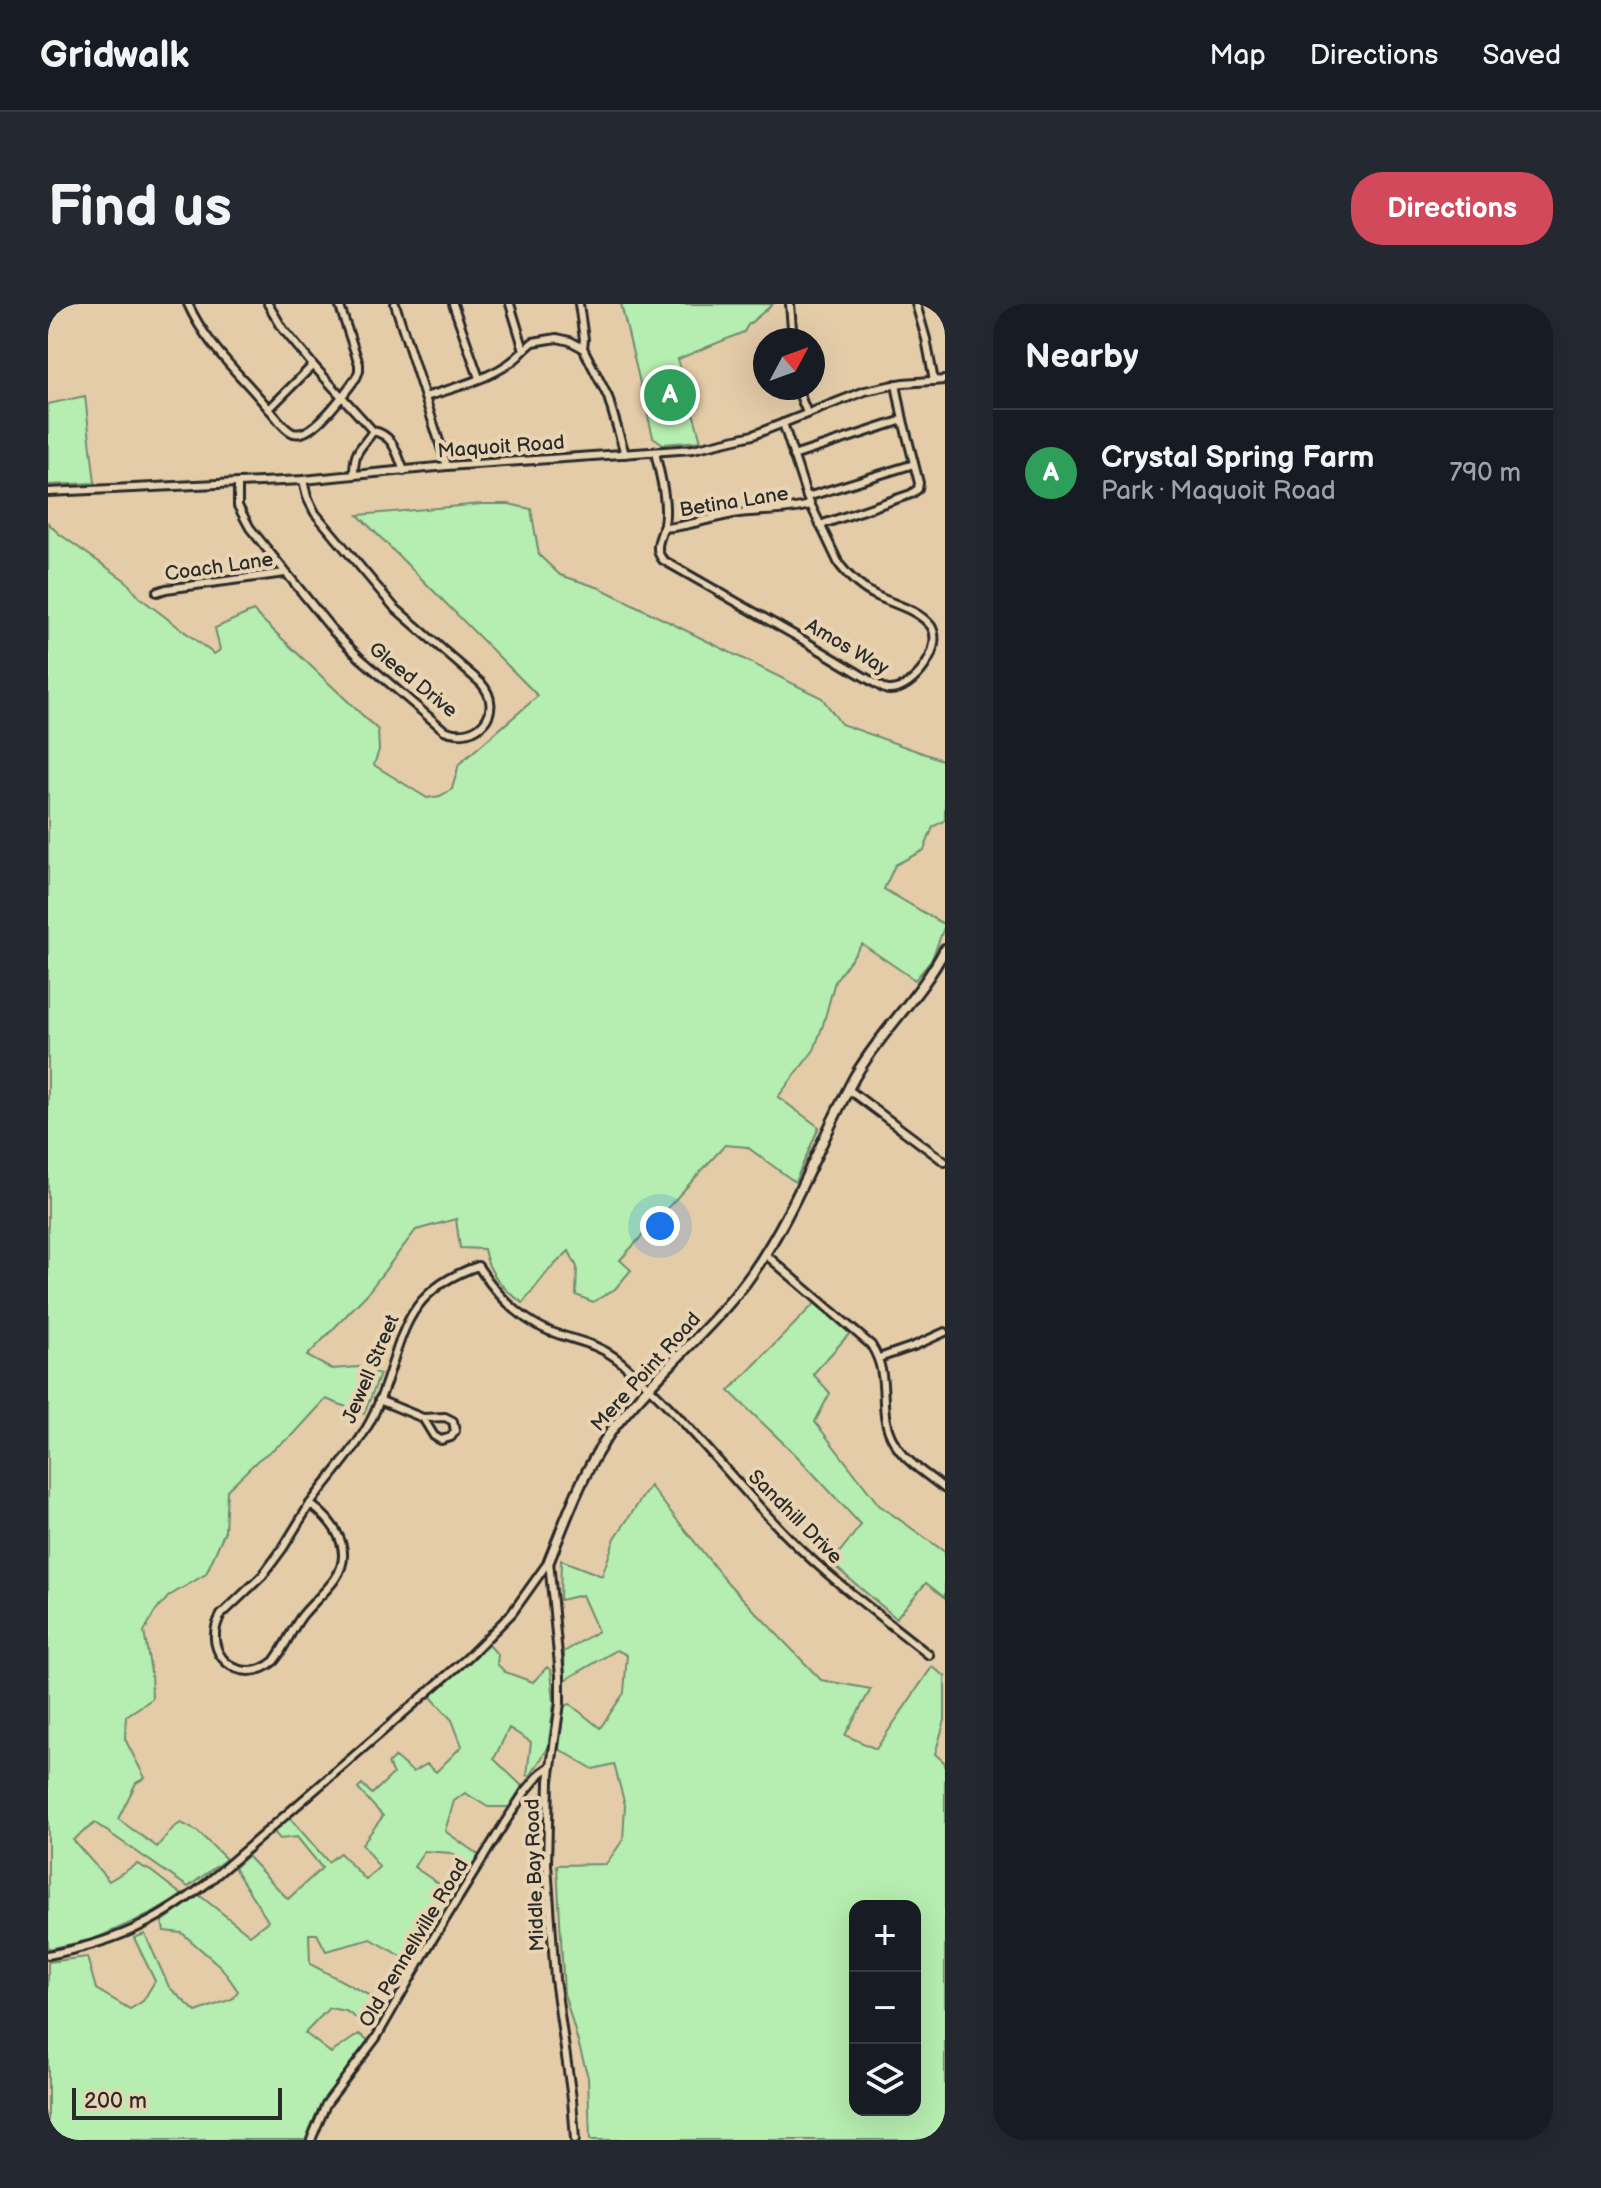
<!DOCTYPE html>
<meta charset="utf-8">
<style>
:root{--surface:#171b24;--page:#242831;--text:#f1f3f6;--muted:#9ea1a6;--line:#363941;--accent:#d1495b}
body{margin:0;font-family:"Balsamiq Sans",sans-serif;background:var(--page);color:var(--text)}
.controls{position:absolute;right:24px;bottom:24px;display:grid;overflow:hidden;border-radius:16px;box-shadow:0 8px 32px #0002}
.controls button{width:72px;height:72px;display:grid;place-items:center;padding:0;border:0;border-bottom:2px solid var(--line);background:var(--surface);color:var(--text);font:40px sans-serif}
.compass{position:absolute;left:705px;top:24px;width:72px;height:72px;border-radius:50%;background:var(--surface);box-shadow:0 8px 32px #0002;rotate:49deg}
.scale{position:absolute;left:24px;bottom:20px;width:210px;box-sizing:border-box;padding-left:8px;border:4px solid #2b2b2b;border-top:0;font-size:22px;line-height:28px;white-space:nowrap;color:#2b2b2b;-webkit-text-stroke:6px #e8d4b2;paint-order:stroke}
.you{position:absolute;left:612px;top:922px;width:28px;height:28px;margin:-20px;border:6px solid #fff;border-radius:50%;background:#1a73e8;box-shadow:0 0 0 12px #1a73e833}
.badge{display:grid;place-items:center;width:52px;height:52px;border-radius:50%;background:var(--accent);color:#fff;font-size:26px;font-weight:700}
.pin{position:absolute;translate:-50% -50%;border:4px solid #fff;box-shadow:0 2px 8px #0006}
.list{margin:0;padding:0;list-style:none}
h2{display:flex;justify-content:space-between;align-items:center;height:104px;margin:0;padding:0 32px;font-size:34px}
h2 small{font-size:26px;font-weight:400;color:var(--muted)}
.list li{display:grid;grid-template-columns:52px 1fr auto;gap:24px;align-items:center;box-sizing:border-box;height:128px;padding:0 32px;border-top:2px solid var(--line)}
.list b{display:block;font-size:30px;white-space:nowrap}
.list p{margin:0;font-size:26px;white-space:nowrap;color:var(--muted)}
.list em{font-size:26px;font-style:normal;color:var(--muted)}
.icon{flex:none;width:44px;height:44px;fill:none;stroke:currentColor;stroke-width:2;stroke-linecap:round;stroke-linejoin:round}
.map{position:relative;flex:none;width:897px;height:1836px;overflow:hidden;border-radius:32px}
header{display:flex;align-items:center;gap:48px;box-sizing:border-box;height:112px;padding:0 40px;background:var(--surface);border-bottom:2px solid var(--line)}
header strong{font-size:38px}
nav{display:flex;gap:44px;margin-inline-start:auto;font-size:28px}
.intro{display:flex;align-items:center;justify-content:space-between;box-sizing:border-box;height:192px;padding:0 48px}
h1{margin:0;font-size:56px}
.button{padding:20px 36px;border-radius:32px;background:var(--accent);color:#fff;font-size:28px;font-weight:700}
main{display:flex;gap:48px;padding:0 48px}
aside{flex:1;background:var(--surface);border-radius:32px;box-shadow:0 8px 32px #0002}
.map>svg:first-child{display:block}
.green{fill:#b6edb0;stroke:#708c6e;stroke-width:2;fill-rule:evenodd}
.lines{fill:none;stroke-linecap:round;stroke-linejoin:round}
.minor-casing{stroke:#2b2b2b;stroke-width:12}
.tertiary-casing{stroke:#2b2b2b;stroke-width:14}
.minor{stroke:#e8d4b2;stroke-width:6}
.tertiary{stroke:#e8d4b2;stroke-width:8}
.labels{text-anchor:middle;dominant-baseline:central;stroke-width:8;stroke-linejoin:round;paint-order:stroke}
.street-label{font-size:20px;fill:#2b2b2b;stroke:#e8d4b2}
</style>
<header>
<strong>Gridwalk</strong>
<nav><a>Map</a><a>Directions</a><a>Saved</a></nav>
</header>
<div class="intro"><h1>Find us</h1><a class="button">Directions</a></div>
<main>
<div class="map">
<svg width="897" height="1836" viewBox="0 0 897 1836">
<rect width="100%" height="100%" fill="#e4cca9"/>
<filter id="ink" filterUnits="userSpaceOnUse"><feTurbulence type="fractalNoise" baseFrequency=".0125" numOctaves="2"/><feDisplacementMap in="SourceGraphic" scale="16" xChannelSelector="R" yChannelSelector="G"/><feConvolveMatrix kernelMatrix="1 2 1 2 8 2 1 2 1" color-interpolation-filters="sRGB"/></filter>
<g filter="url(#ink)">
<g class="green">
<path d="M573,0h152l-25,21 -4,7 -66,27 23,82 -38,3 -10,-7z"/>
<path d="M37,92l10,87 -47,2v-81z"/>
<path d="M434,200h27l22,5 8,46 21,20 40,13 222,110 19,26 104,37v59l-12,7 -9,23 -29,15 -11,24 61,36 -14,36 -16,19 -53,-36 -27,37 -12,44 -9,25 -36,47 41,30 -24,55 -48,-35 -22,-2 -105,115 11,10 -16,19 -22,13 -17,-7 1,-28 -8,-16 -20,19 -26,33c-20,-14 -35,-30 -39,-54l-24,-1 -4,-29 -40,11 -50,65 -59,61 24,13 28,-2 21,7 -16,40 -38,-15 -33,36 -35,25 -31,30 -2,41 -19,43 -37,22 -15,17 -10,19 7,40 1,27 -26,17 -1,23 20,39 -9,5 -18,36 39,28 16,-19 8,-5 16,8 29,28 -38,28 -93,-64 -22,17 36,41 28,-17 14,7 31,24 -29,18 -59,26 -46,10v-1426l10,10 68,48 13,16 75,57 6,-4 -5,-22 38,-17 125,119 1,20 -5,15 53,33 13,-2 12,-7 7,-25 79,-68 -180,-181z"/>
<path d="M767,999l35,30 -37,41 17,19 -15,29 64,83 66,47v46l-19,-15 -30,35 -65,-55 30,-38 -64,-69 -68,-65z"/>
<path d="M602,1182l76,95 95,99 50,9 -26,46 31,14 56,-82 13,9v44l-10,34 10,9v377h-355l-2,-63 -24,-84 -7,-128 49,-1 17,-24 2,-35 -11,-41 -21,5 -34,-20 5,-43 6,-2 30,24 24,-35 3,-38 -10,-5 -52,30 -1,-28 34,-21 -16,-36 -22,5 1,-40 41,16 13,-38zM807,1602h60v204h-60z"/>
<path d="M441,1341l9,10 -1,9 8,8 28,10 14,-15 4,3 3,33 -6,45 -18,28 -3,-1 4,-33 -22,-14 -15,31 28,27 -13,21h-21l-23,-14 -11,8 -9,30 35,25 -7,10 -22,-13 -27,-2 -10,16 40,27 -40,69 -43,-24 -45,12 -9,-17h-8l1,30 79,42 -13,26 -30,-21 -17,-3 -24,25 26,20 28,-19 9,6c-23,33 -50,60 -62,100h-258v-178l39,-5 9,32 34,20 13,-8 12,-20 -21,-43 11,-4 24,53 27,25 36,-13 6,-8 -17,-24 -39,-34 -18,-2 -2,-9 37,-27 51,40 18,-14 -34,-53 13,-12 41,43 34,-31 -25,-31 -17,2 -7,-8 17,-13 38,44 12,-9 26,27 13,-13 -17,-23 21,-28 -25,-27 4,-5 10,10 21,-20 -5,-10 7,-7 18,15 14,-8 9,8 26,-26 -10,-26 -22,-24z"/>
</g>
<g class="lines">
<defs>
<g id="minor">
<path d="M140,0c18,41 53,71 81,105l44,-44 60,66c-13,20 -19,17 -19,44"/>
<path d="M220,0l15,25 30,36"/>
<path d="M347,0l52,162"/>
<path d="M405,0l26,74"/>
<path d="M462,0l14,46 9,-8 24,-4 13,3 13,7 25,49 17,57"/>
<path d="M531,0l5,35 -1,9"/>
<path d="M742,0l3,36"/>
<path d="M868,0l10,35 8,42"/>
<path d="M749,84l10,25"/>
<path d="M377,93c31,-10 78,-21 99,-47"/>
<path d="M221,105c7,7 13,18 22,23 20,11 54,-40 65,-54l3,-7v-7l-20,-60"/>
<path d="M325,127c21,4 24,23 31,40"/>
<path d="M607,148c5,23 13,49 9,72 -2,14 -12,23 -1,36l140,80 75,45c3,2 8,5 11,5 24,1 56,-42 42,-64 -14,-17 -36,-21 -54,-30 -16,-7 -28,-19 -38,-32l-32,-67 -24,-74"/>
<path d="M745,152l110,-36"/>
<path d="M190,179v23l12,22 84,104 26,26 84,72c33,14 62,-19 37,-47l-87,-76 -79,-94 -8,-16 -4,-17"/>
<path d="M0,188l255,-12 144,-14 246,-17 60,-14 112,-44 38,-8 42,-3"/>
<path d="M759,193l107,-33"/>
<path d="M772,221l91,-31 7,-5 1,-6 -16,-63 -7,-36"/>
<path d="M615,224c24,-1 47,-10 70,-14 26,-4 51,-2 77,-9"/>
<path d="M109,288l9,-3 119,-16"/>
<path d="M801,786l96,72"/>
<path d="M717,950l106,91c22,34 4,66 23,97 12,21 33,32 51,47"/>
<path d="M831,1054l35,-12 31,-14"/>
<path d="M331,1096l44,18"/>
<path d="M397,1113l8,4 2,10 -4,6 -10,3 -7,-4 -11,-18z"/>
<path d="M262,1200c22,-30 48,-56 64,-90 30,-66 21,-120 104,-148 18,28 40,52 71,65 26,10 50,12 72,31 62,52 111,119 168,176 43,43 93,79 140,117"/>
<path d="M262,1200c24,17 45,46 25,75 -10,14 -24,25 -34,38 -10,14 -16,30 -27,44 -33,28 -75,-8 -53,-46l42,-40 20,-27z"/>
<path d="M501,1257l11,115v27l-11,78 -2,83 8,115 17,120 3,41"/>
<path d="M0,1651c66,-13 105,-30 158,-71l260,-225 46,-46 37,-52"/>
<path d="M263,1836l15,-36 50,-66 55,-96 73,-118 21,-32 16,-19 10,-7"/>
</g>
<path id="tertiary" d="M501,1257c18,-44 34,-91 63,-131 40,-53 94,-95 134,-148 46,-62 72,-137 108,-204 26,-46 67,-82 91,-129"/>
</defs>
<use href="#minor" class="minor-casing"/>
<use href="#tertiary" class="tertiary-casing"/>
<use href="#minor" class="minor"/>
<use href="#tertiary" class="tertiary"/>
</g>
</g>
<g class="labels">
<g class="street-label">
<text transform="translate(453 143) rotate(-4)">Maquoit Road</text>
<text transform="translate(686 198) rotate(-9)">Betina Lane</text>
<text transform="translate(171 263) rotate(-8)">Coach Lane</text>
<text transform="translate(799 343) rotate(30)">Amos Way</text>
<text transform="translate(365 376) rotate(39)">Gleed Drive</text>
<text transform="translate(323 1065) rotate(-67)">Jewell Street</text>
<text transform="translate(598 1068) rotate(-48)">Mere Point Road</text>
<text transform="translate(747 1213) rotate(45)">Sandhill Drive</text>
<text transform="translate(487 1571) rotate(-92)">Middle Bay Road</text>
<text transform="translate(366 1639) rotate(-59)">Old Pennellville Road</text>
</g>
</g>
</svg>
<div class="controls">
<button>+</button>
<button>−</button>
<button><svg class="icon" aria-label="layers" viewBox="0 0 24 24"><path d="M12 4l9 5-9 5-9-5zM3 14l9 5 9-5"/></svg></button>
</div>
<svg class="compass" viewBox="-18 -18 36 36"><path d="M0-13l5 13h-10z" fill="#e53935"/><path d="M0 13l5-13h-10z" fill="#9ea1a6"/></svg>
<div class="scale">200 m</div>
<div class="you"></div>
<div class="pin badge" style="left:622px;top:91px;background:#2e9e5b">A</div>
</div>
<aside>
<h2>Nearby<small></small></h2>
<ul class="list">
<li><span class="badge" style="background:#2e9e5b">A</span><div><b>Crystal Spring Farm</b><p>Park · Maquoit Road</p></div><em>790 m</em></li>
</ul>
</aside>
</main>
